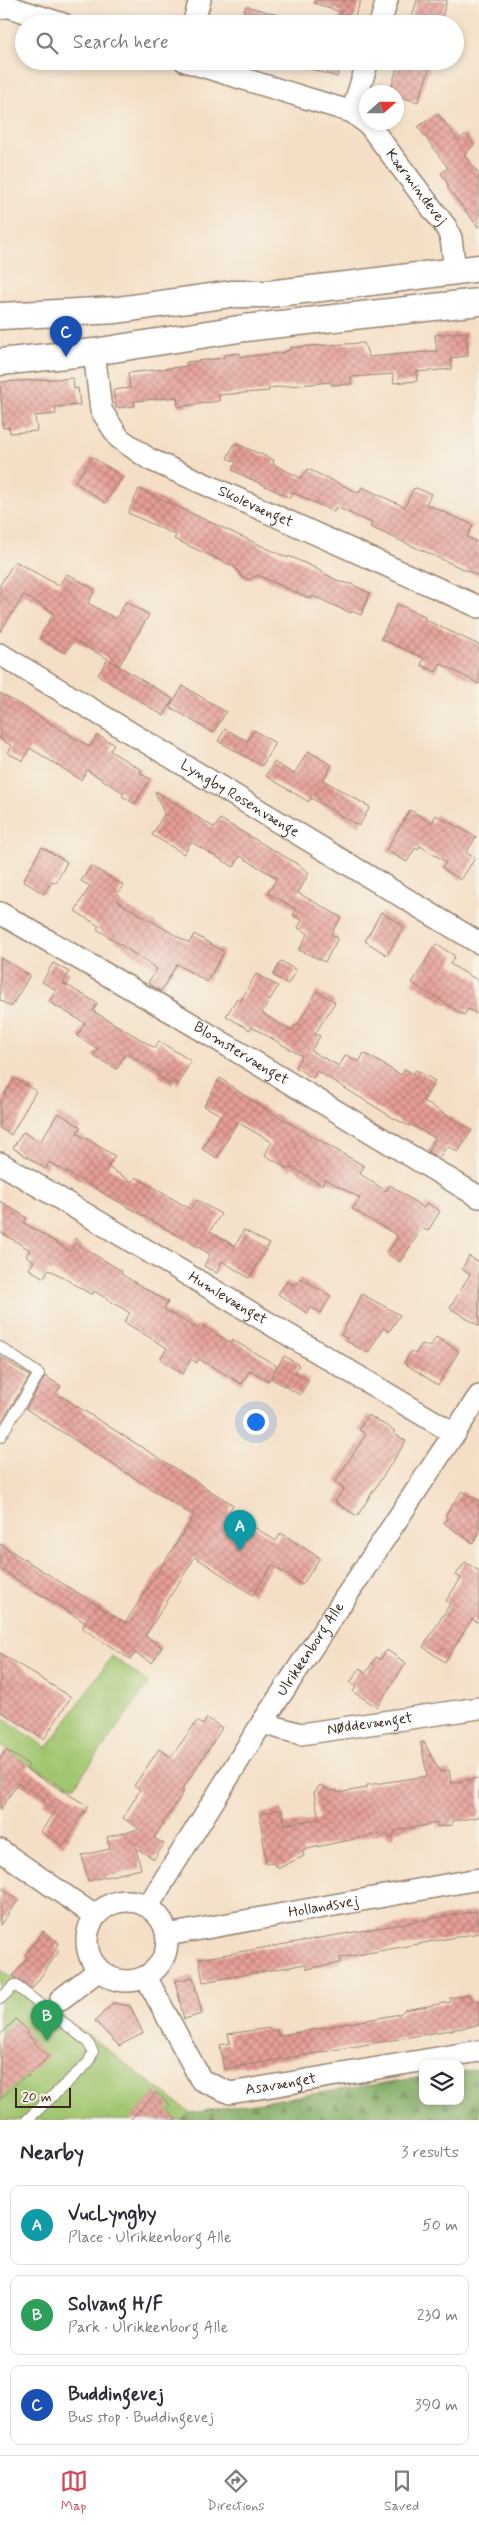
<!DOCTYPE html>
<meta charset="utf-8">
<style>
:root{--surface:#fff;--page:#f2f2f3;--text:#2b2b33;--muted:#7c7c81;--line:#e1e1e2;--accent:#d1495b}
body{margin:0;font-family:Mynerve,sans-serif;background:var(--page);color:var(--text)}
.controls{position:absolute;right:15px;bottom:15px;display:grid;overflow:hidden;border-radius:10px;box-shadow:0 2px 8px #0003}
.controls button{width:45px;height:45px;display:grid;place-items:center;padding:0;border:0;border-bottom:1px solid var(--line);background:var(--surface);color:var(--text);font:25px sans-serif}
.compass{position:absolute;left:359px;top:85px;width:45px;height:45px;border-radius:50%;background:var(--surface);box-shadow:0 2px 8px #0003;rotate:69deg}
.scale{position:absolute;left:15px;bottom:12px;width:56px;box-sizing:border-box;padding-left:5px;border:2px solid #3b2a1e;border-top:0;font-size:14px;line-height:18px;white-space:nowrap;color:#3b2a1e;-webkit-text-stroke:4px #f7f3e8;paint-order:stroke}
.you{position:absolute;left:255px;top:1421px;width:18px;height:18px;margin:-12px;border:4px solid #fff;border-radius:50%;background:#1a73e8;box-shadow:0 0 0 8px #1a73e833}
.badge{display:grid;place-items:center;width:32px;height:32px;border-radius:50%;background:var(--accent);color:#fff;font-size:16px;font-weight:700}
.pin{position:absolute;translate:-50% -41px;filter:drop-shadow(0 1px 2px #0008)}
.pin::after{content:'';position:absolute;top:26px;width:18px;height:15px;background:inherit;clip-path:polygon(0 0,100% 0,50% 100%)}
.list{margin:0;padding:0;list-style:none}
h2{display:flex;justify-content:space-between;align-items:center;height:65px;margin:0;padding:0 20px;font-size:21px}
h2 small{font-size:16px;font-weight:400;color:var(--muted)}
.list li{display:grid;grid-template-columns:32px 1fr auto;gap:15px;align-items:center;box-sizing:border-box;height:80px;margin:0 10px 10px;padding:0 10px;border:1px solid var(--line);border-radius:10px}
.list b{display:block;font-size:19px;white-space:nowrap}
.list p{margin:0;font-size:16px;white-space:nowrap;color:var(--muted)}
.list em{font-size:16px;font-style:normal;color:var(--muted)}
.icon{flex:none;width:28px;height:28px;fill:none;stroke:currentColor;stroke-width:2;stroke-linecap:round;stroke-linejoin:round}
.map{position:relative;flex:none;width:479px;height:2120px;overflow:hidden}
.search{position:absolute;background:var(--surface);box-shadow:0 2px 8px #0003;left:15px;right:15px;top:15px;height:55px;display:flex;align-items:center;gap:12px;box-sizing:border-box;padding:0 18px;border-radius:28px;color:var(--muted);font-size:19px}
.sheet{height:335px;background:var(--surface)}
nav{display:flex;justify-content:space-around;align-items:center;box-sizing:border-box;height:70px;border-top:1px solid var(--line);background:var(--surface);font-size:14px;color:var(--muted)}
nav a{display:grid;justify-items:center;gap:2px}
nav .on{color:var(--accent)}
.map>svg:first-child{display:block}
.forest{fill:url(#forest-firs);stroke:#5e6a40}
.green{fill:#a0c670;stroke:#6e7847}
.building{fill:url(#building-cross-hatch)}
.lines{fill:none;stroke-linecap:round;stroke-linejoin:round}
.service-casing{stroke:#988472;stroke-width:12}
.minor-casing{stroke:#988472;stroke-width:24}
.tertiary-casing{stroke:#988472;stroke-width:29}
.primary-casing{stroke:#988472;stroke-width:30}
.path{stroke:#988472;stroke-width:3;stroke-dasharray:1 4;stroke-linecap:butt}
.service{stroke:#fff;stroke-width:10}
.minor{stroke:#fff;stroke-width:21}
.tertiary{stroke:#fff;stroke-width:26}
.primary{stroke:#fff;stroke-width:28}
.labels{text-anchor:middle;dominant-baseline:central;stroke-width:4.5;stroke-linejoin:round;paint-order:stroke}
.street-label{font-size:15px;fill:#3b2a1e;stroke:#f7f3e8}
</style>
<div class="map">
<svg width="479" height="2120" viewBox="0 0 479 2120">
<defs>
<pattern id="forest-firs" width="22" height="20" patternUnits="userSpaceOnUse" patternTransform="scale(1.25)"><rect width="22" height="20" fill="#80ab62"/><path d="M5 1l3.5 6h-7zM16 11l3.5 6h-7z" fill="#6a8b50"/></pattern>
<pattern id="building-cross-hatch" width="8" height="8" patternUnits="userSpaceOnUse" patternTransform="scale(1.25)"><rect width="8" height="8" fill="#e69e99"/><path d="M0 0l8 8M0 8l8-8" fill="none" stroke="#bc817c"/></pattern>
</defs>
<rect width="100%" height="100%" fill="#f7f3e8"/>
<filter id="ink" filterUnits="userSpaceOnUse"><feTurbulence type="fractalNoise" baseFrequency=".02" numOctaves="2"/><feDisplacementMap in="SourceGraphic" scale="10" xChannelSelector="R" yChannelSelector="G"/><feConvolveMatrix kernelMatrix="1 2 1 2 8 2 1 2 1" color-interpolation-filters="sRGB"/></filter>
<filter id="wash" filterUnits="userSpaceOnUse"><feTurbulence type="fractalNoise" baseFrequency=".0096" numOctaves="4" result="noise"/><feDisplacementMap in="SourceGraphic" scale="20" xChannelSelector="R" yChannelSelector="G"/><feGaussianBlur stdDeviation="1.12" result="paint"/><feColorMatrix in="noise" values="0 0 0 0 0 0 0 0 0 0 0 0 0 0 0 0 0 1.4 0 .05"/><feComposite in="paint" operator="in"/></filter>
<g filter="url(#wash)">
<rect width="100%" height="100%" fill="#f4dfc6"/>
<path class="forest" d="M479,2069v51h-297l8,-7 233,-36v24h37v-29z"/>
<g class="green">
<path d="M112,1656l37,27 -75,104 -45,-22 -29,-19v-30l47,32z"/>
<path d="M0,1968l190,145 -8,7h-182z"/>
</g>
<g id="blocks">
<g class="building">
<path d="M315,0h46l-9,24h-15l4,-12 -27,-9z"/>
<path d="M417,0h30l-7,24h-30z"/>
<path d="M246,6l53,15v3h-59z"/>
<path d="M298,61h44l-5,16 -40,-12z"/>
<path d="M399,61h10l21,6 -12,35 -22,-6v-4h-6z"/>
<path d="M437,113l21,27 8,-6 8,11 -10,10 15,19v54l-32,-41 2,-1 -8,-13 7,-5 -30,-41z"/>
<path d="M466,332l2,24 -17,2 1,11 -36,3 1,9 -23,2 -1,-9 -42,3v7l-20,1v-3l-62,6v3l-50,4v6l-41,6 -1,-10 -43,4 1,5 -19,2 -3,-18 17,-2 -2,-15 60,-7 -1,-4 37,-4v-3l16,-2v4l41,-4 9,-3v-2l20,-2 54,-3 5,14 68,-6 -2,-16z"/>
<path d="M73,378l1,11 4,-1 2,17 -25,2 1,7 -21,2 2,15 -27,2 -1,-6 -6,1 -3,-46z"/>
<path d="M235,443l39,17 -1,4 28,14 7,-9 51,24 3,-6 43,20 8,-18 3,-1 15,6 -5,10 47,21 -6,12 12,6v33l-109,-49 2,-4 -36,-16 -2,5 -42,-20 -2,6 -58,-28 4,-8 -9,-4z"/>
<path d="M92,457l31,20 -18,26 -30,-21z"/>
<path d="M139,489l149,69 1,-2 24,11 27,15 11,2 19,9 -9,22 -9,-4 -1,2 -38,-17 -2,3 -54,-24 -8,5 -7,-3 -7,-10 -61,-28 2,-4 -48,-22z"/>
<path d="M15,561l44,25 7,-12 9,4 20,12 -7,13 28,16 10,-18 23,14 -30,51 -10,-6 64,39 -9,17 -66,-41 10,-16 -34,-19 -9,13 -26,-15 15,-25 -30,-18 -24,37v-47z"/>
<path d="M397,604l28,12 -1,3 55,26v39l-39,-21 -4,9 -15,-7 3,-7 -43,-19z"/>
<path d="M183,686l43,26 -13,21 -43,-26z"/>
<path d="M0,693l90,54 7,-12 17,9 -4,7 32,19 -2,3 10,6 -15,25 -13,-8 2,-3 -37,-23 -6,10 -51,-32 -7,13 -15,-8 4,-7 -12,-7z"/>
<path d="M225,729l22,12 7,-11 21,13 -13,23 -44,-25z"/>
<path d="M308,751l24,14 -9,15 47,27 -11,19 -48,-28 -2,4 -43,-26 8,-14 20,12z"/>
<path d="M155,791l60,37 5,-9 79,46 10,8 -11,20 43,24 -10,17 7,4 -13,24 -26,-12 9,-17 -10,-5 4,-8 -9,-5 3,-6 -28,-16 9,-15 -37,-22 -6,11 -43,-25 -7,12 -32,-19 12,-21z"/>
<path d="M410,810l22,13 4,-8 40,22 -10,16 9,5 -14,22 -19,-12 4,-6 -26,-16 -2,4 -3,-2 -8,14 -21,-12z"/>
<path d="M42,847l25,15 -11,21 -4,-2 -8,13 -21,-13z"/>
<path d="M91,866l32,19 -6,9 3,2 -3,5 72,42 5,-9 30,18 -17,30 -30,-18 -16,27 -13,-8 9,-14 -60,-40 2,-3 -24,-15 15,-25 -9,-5z"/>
<path d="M381,912l23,14 -17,29 -22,-14z"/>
<path d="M436,944l19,12 -5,8 29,17v34l-11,-6 -4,6 -52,-32z"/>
<path d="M0,958l30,17 -19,32 -11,-7z"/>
<path d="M281,961l15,9 -8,14 -15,-9z"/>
<path d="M53,963l16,9 -6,11 34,20 -4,8 62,37 4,-7 32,20 -13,23 -4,-3 -2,4 -14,-9 2,-3 -34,-20 -9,16 -24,-13 5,-7 -21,-13 8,-13 -36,-21 7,-12 -14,-8z"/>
<path d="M256,974l22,12 -16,27 29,18 4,-6 2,1 20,-35 18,11 -20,32 5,2 -9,15 28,15 7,-11 13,7 5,-9 37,22 4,-6 8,5 3,-4 19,11 -12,20 49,29 -14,22 -11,-6 -8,12 -11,-6 7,-14 -25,-14 -1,2 -14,-7 -78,-48 -4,7 -18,-11 7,-11 -50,-29 -2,3 -24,-14 11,-18 4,2z"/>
<path d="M14,1078l22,13 -25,44 -11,-7v-25z"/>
<path d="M220,1078l35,25 109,63 -4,8 26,17 4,-6 34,23 3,-5 13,8 -12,20 -6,-3 -22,34 -13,-8 11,-18 -46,-27 8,-11 -35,-19 -3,6 -30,-18 -2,3 -25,-15 7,-13 -35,-20 -20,36 -15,-9 19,-34 -17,-9z"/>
<path d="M58,1113l23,14 -4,6 38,23 -7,11 24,15 4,-5 54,32 7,-9 24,14 -11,17 25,15 9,-16 25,14 -20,34 -27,-17 -5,12 -13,-7 6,-12 -161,-92 -3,7 -33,-21 10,-16 17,10z"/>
<path d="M0,1201l27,17 -3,5 46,28 5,-8 47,28 -1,3 47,28 -4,7 34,20 2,-5 31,19 2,-3 44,26 -9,15 -18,-11 -8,14 -43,-25 -2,4 -6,-4 -8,15 -23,-15 7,-11 -43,-26 6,-9 -36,-22 -2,4 -38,-23 -6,-2 -4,8 -15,-9 5,-8 -8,-5 4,-6 -30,-18z"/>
<path d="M469,1256l9,6 1,-3v67l-29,-18 20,-34 -8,-5z"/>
<path d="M300,1278l31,18 -10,17 -11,-6 -3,6 -29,-19 9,-13 9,5z"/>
<path d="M362,1294l38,21 -11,17 -6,-4 -15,25 -22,-12 2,-2 -7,-4z"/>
<path d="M436,1337l23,14 -21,34 -34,-22 7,-12 4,3 7,-10 8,3z"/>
<path d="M284,1356l15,9 -4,7 14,8 -9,15 -29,-17z"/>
<path d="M0,1357l30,19 -30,48z"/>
<path d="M45,1376l16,10 -5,7 177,112 -4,6 47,30 5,-8 39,25 -18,27 -30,-20 -19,30 -58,-38 -50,79 17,11 -10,16 -17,-10 -5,6 -48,-31 4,-5 -86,-54v-25l125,79 69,-107 -168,-107z"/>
<path d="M368,1415l27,16 -2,2 13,8 -49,75 -22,-14 9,-14 -9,-6 31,-48 -7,-4z"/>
<path d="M462,1491l17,10v33l-6,9 -29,-20 3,-5 -2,-2z"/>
<path d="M465,1562l14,9v52l-7,-4 -27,43 -22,-15 27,-43 -4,-3 15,-23 -5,-3z"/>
<path d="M387,1650l19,13 -29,44 -24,-15 3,-5 -6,-4 10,-15 6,5 10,-16 4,3z"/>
<path d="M0,1653l71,44 -27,42 -44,-28z"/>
<path d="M207,1718l15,10 -40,62 2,1 -30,47 10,6 -10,15 -18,-11 5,21 -53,12 -6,-26 28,-6 -3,-12 33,-8 -17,-11 17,-28 -6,-4 25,-37 12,8 26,-36 6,4z"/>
<path d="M424,1742l16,30 9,-2 2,13 28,-5v39l-27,4v4l-15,2v-4l-32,6 -9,2 -4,8 -9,-6 -81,17 2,6 -25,12 -7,-5 -6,1 -6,-50 22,-5 3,15 34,-5 -5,-26 6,-8 11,6 6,-1v3l30,-5v-3l60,-9 -6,-33z"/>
<path d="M6,1750l23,15 -3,4 62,37 -25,40 -22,-14 14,-22 -12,-7 2,-3 -27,-17 -18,27v-51z"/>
<path d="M0,1887l18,13 -18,25z"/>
<path d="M476,1911l3,22 -139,25v5l-33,6 -1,-5 -103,18 -4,-23z"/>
<path d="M43,1931l16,12 -4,5 4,3 -27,38 -19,-13 15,-19 -3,-2z"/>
<path d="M193,1977l9,37 -18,5 -9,-38z"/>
<path d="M469,1994l2,8 8,-2v25l-255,44 -4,-24 10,-2 -2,-9 41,-6 1,3 6,-1 1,6 123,-22 4,-4 47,-8 -1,-4z"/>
<path d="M113,2003l17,3 13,27 -24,13 -24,-25z"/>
<path d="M16,2019l12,12 -2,2 22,24 -21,20 -2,-1 -25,23v-64z"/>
<path d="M156,2092l14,13 -4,4 11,11h-47z"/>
</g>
</g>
</g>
<g filter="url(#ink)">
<use href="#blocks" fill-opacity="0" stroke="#988472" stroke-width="1"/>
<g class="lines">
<defs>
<g id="service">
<path d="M0,1347l39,27 -39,63"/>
<path d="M0,1999l15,-14 72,56 6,11 -5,11 -61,57"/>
</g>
<g id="minor">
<path d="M0,4l63,20"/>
<path d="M193,24l7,-24"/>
<path d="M380,24l7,-24"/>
<path id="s1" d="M185,61l167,51 17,13 77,102 5,11 4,32"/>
<path d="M352,112l16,-51"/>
<path id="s2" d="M94,352l7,58 18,28 30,21 330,148"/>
<path id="s3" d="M0,654l479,289"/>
<path id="s4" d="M0,913l175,101 304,183"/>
<path id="s5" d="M0,1163l455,271"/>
<path id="s6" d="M262,1723l39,11 178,-26"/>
<path d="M0,1850l95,66"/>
<circle cx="127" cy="1941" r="40"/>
<path id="s7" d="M148,1906l114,-183 217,-327"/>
<path id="s8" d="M167,1935l312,-56"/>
<path id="s9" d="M146,1977l55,103 29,13 249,-42"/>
<path d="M61,1999l38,-29"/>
</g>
<g id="tertiary">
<path d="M0,316l117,-6 114,-16h37l87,-10 124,-16"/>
<path d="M0,362l94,-10 151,-24 234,-26"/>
</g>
<path id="primary" d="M0,5l1,-5"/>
</defs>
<use href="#service" class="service-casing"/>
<use href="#minor" class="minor-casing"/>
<use href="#tertiary" class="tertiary-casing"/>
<use href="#primary" class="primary-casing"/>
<path class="path" d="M213,2120l2,-14"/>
<use href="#service" class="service"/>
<use href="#minor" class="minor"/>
<use href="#tertiary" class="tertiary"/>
<use href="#primary" class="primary"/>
</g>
</g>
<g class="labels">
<g class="street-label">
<text stroke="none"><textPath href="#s1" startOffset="274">Kærmindevej</textPath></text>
<text stroke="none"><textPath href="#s2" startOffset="245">Skolevænget</textPath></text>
<text stroke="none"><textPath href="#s3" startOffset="280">Lyngby Rosenvænge</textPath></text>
<text stroke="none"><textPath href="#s4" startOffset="279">Blomstervænget</textPath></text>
<text stroke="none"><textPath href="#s5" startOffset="265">Humlevænget</textPath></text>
<text stroke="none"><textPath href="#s7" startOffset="304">Ulrikkenborg Alle</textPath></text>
<text stroke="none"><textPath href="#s6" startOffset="110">Nøddevænget</textPath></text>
<text stroke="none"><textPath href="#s8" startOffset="159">Hollandsvej</textPath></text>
<text stroke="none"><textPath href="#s9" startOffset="200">Asavænget</textPath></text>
</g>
</g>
</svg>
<div class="controls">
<button><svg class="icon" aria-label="layers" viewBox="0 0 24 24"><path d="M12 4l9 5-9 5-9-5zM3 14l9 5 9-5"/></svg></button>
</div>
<svg class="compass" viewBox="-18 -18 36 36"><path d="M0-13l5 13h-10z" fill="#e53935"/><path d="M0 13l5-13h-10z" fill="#7c7c81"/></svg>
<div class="scale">20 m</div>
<div class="you"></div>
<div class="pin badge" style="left:240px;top:1551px;background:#0f9aa8">A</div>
<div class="pin badge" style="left:47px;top:2041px;background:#2e9e5b">B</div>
<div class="pin badge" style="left:66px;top:357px;background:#1a4fb4">C</div>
<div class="search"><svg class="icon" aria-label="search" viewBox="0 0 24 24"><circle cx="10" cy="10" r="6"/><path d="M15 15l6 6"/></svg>Search here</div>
</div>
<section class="sheet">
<h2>Nearby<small>3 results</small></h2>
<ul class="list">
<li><span class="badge" style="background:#0f9aa8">A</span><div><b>VucLyngby</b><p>Place · Ulrikkenborg Alle</p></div><em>50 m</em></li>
<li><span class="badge" style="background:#2e9e5b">B</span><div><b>Solvang H/F</b><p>Park · Ulrikkenborg Alle</p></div><em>230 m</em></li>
<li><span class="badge" style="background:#1a4fb4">C</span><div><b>Buddingevej</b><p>Bus stop · Buddingevej</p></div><em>390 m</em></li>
</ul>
</section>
<nav>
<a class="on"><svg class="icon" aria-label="map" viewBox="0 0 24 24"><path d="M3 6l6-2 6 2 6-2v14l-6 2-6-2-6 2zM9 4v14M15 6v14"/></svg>Map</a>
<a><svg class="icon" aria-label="directions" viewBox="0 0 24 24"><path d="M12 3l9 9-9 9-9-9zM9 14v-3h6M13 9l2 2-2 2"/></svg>Directions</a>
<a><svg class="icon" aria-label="saved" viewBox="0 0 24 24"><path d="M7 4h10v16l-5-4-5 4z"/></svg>Saved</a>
</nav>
